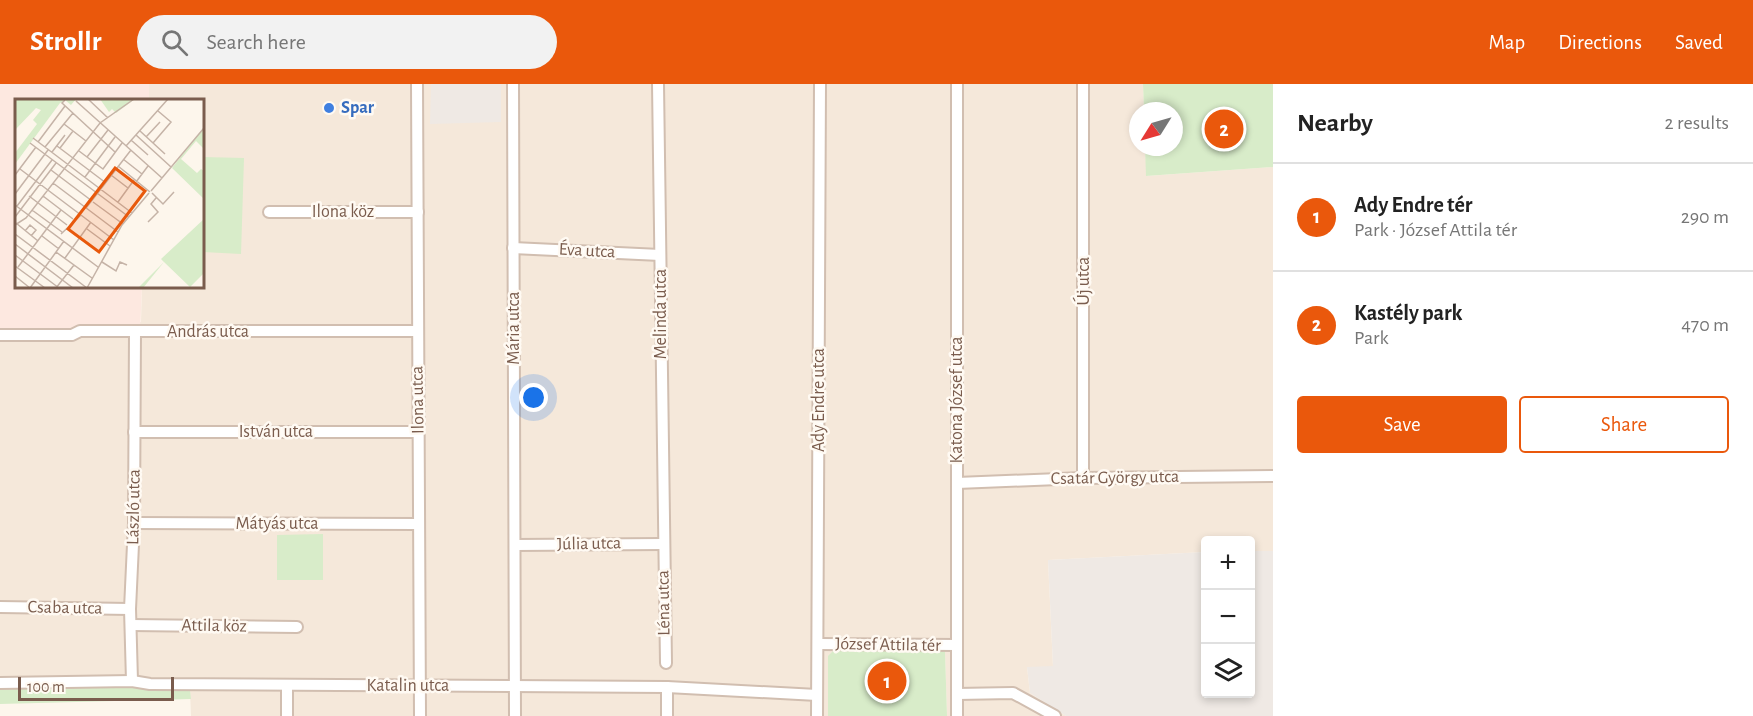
<!DOCTYPE html>
<meta charset="utf-8">
<style>
:root{--surface:#fff;--page:#f2f2f2;--text:#222;--muted:#767676;--line:#e0e0e0;--accent:#ea580c}
body{margin:0;font-family:"Alegreya Sans",sans-serif;background:var(--page);color:var(--text)}
.controls{position:absolute;right:18px;bottom:18px;display:grid;overflow:hidden;border-radius:6px;box-shadow:0 3px 9px #0003}
.controls button{width:54px;height:54px;display:grid;place-items:center;padding:0;border:0;border-bottom:2px solid var(--line);background:var(--surface);color:var(--text);font:30px sans-serif}
.compass{position:absolute;left:1129px;top:18px;width:54px;height:54px;border-radius:50%;background:var(--surface);box-shadow:0 3px 9px #0003;rotate:233deg}
.scale{position:absolute;left:18px;bottom:15px;width:156px;box-sizing:border-box;padding-left:6px;border:3px solid #7a5c4d;border-top:0;font-size:16px;line-height:21px;white-space:nowrap;color:#7a5c4d;-webkit-text-stroke:4px #fffaf3;paint-order:stroke}
.you{position:absolute;left:534px;top:314px;width:21px;height:21px;margin:-15px;border:4px solid #fff;border-radius:50%;background:#1a73e8;box-shadow:0 0 0 9px #1a73e833}
.badge{display:grid;place-items:center;width:39px;height:39px;border-radius:50%;background:var(--accent);color:#fff;font-size:20px;font-weight:700}
.pin{position:absolute;translate:-50% -50%;border:3px solid #fff;box-shadow:0 2px 6px #0006}
.list{margin:0;padding:0;list-style:none}
h2{display:flex;justify-content:space-between;align-items:center;height:78px;margin:0;padding:0 24px;font-size:26px}
h2 small{font-size:20px;font-weight:400;color:var(--muted)}
.list li{display:grid;grid-template-columns:39px 1fr auto;gap:18px;align-items:center;box-sizing:border-box;height:108px;padding:0 24px;border-top:2px solid var(--line)}
.list b{display:block;font-size:22px;white-space:nowrap}
.list p{margin:0;font-size:20px;white-space:nowrap;color:var(--muted)}
.list em{font-size:20px;font-style:normal;color:var(--muted)}
.actions{display:flex;gap:12px;padding:18px 24px}
.actions a{flex:1;padding:14px 0;border:2px solid var(--accent);border-radius:6px;text-align:center;font-size:21px;color:var(--accent)}
.actions .main{background:var(--accent);color:#fff}
.icon{flex:none;width:33px;height:33px;fill:none;stroke:currentColor;stroke-width:2;stroke-linecap:round;stroke-linejoin:round}
.map{position:relative;flex:none;width:1273px;height:632px;overflow:hidden}
header{display:flex;align-items:center;gap:36px;box-sizing:border-box;height:84px;padding:0 30px;background:var(--accent);color:#fff}
header strong{font-size:28px}
nav{display:flex;gap:33px;margin-inline-start:auto;font-size:21px}
.search{width:420px;height:54px;background:var(--page);display:flex;align-items:center;gap:15px;box-sizing:border-box;padding:0 21px;border-radius:33px;color:var(--muted);font-size:22px}
main{display:flex}
aside{flex:1;background:var(--surface)}
.map>svg:first-child{display:block}
.residential{fill:#f5e8da}
.commercial{fill:#fde8e0}
.industrial{fill:#efe9e4}
.green{fill:#d8ecc9}
.lines{fill:none;stroke-linecap:round;stroke-linejoin:round}
.street-casing{stroke:#d1beb0;stroke-width:14}
.street{stroke:#fff;stroke-width:10}
.shop-dot{fill:#3f7fe0;stroke:#fffaf3;stroke-width:2}
.labels{text-anchor:middle;dominant-baseline:central;stroke-width:5;stroke-linejoin:round;paint-order:stroke}
.shop-label{font-size:18px;font-weight:bold;fill:#366cbe;stroke:#fffaf3;text-anchor:start}
.street-label{font-size:18px;fill:#7a5c4d;stroke:#fffaf3}
.inset-road{fill:none;stroke:#c5b3a7;stroke-width:1.5}
.view{fill:#e8590c;fill-opacity:0.15;stroke:#e8590c;stroke-width:3}
.inset-edge{fill:none;stroke:#7a5c4d;stroke-width:3}
</style>
<header>
<strong>Strollr</strong>
<div class="search"><svg class="icon" aria-label="search" viewBox="0 0 24 24"><circle cx="10" cy="10" r="6"/><path d="M15 15l6 6"/></svg>Search here</div>
<nav><a>Map</a><a>Directions</a><a>Saved</a></nav>
</header>
<main>
<div class="map">
<svg width="1273" height="632" viewBox="0 0 1273 632">
<rect width="100%" height="100%" fill="#fdf6ec"/>
<path class="residential" d="M149,0h994l1,27h-6v36h7l2,29 126,-9v384h-22l-1,-11h-44l-1,12 -157,8 5,107h-26l3,26 36,23h-119l-2,-64 -8,-1 -109,6v59h-637l-1,-26 -17,-1 -48,-11 -125,-2v-341l141,-13 1,-35 60,-1v-186h-53z"/>
<path class="commercial" d="M0,0h149v16h-133v186l126,1 -2,45 -140,3z"/>
<g class="industrial">
<path d="M431,0h70v38l-71,2z"/>
<path d="M1251,467h22v165h-207l-36,-23 -3,-26 26,-1 -5,-106 157,-8 1,142h44z"/>
</g>
<g class="green">
<path d="M1143,0h130v83l-127,9 -1,-29h29v-36h-30z"/>
<path d="M203,73l41,1 -3,96 -38,-2z"/>
<path d="M323,450v46h-46v-45z"/>
<path d="M834,566l111,1 2,65h-119v-60z"/>
<path d="M0,592l125,2 48,11 17,1 1,9 -191,5z"/>
</g>
<g class="lines">
<defs>
<g id="street">
<path d="M417,0l3,632"/>
<path d="M513,0l2,632"/>
<path d="M658,0l8,579"/>
<path d="M957,0v632"/>
<path d="M1083,0v394"/>
<path d="M269,128h149"/>
<path d="M513,164l147,7"/>
<path d="M0,251h72l8,-4h337"/>
<path d="M134,348h284"/>
<path d="M957,399l126,-5 190,-2"/>
<path d="M134,439l285,1"/>
<path d="M515,461l148,-1"/>
<path d="M0,523l130,2"/>
<path d="M131,541l166,2"/>
<path d="M819,560l138,1"/>
<path d="M132,597l-2,-72 4,-86 1,-191"/>
<path d="M0,599l132,-2 18,3 517,3 150,8"/>
<path d="M287,603v29"/>
<path d="M667,603v29"/>
<path d="M957,610l56,-1 42,23"/>
<path d="M817,632l3,-632"/>
</g>
</defs>
<use href="#street" class="street-casing"/>
<use href="#street" class="street"/>
</g>
<circle class="shop-dot" cx="329" cy="24" r="6"/>
<g class="labels">
<g class="shop-label">
<text x="341" y="24">Spar</text>
</g>
<g class="street-label">
<text x="343" y="128">Ilona köz</text>
<text transform="translate(587 167) rotate(3)">Éva utca</text>
<text transform="translate(1084 197) rotate(-90)">Új utca</text>
<text transform="translate(661 230) rotate(-90)">Melinda utca</text>
<text transform="translate(514 244) rotate(-90)">Mária utca</text>
<text x="208" y="248">András utca</text>
<text transform="translate(418 316) rotate(-91)">Ilona utca</text>
<text transform="translate(819 316) rotate(-90)">Ady Endre utca</text>
<text transform="translate(957 316) rotate(-90)">Katona József utca</text>
<text x="276" y="348">István utca</text>
<text transform="translate(1115 394) rotate(-1)">Csatár György utca</text>
<text transform="translate(134 423) rotate(-89)">László utca</text>
<text x="277" y="440">Mátyás utca</text>
<text transform="translate(589 460) rotate(-1)">Júlia utca</text>
<text transform="translate(664 519) rotate(-91)">Léna utca</text>
<text transform="translate(65 524) rotate(1)">Csaba utca</text>
<text transform="translate(214 542) rotate(1)">Attila köz</text>
<text transform="translate(888 561) rotate(1)">József Attila tér</text>
<text x="408" y="602">Katalin utca</text>
</g>
</g>
<g transform="translate(15 15)">
<rect width="189" height="189" fill="#fdf6ec"/>
<path d="M0,0h61l-5,6 -6,-5 -5,3 -45,61v-11l22,-29 -4,-4 8,-10 -5,-2 -21,22zM85,0h35l-19,14 -4,-4 -3,3zM189,28v22l-8,-8 -15,18 16,14 4,-4 3,2v28l-32,-31zM189,120v54l-14,14 -26,-25 -21,26h-5l26,-26 -3,-3z" fill="#d8ecc9"/>
<path class="inset-road" d="M73,0l20,19M50,1l-3,3 53,49M61,2l86,77M49,25l22,17M125,32l25,23M121,36l35,32M131,38l14,-15M18,39l99,75M116,41l17,15M23,43l27,-36M15,44l99,74M138,44l18,-21 -13,-11M42,47l49,37M111,47l42,-47M30,48l28,-34M45,49l13,-17M64,52l24,18 19,-26M37,53l13,-17M72,58l21,-27M108,60l19,15M103,67l32,26M5,70l94,71M36,71l41,31M0,76l21,-28M96,76l17,13M70,78l30,-40M121,83l12,-16M38,84l65,49M136,92l53,-63M137,94l11,11 11,-12M0,95l33,-44M14,97l38,29M28,97l30,23M78,103l30,22M103,103l16,-22M0,106l83,62M2,107l35,-46M71,109l45,-58M17,111l30,22M0,118l41,-54M133,123l10,-10 -7,-8 5,-6M1,124l22,18M0,126l11,-7 74,-95 34,-24M72,130l23,17M10,132l5,-6 6,5 -5,6M0,135l72,54M46,135l20,-19M27,137l17,13M0,145l58,44M41,153l36,26M0,156l44,33M50,159l26,-36M87,163l14,9 4,-9 7,3M0,167l30,22M3,168l43,-57M0,177l15,12M15,189l34,-47M41,189l18,-23M72,189l35,-63 27,-32"/>
<path class="view" d="M100,69l30,23 -46,61 -31,-23z"/>
<rect width="189" height="189" class="inset-edge"/>
</g>
</svg>
<div class="controls">
<button>+</button>
<button>−</button>
<button><svg class="icon" aria-label="layers" viewBox="0 0 24 24"><path d="M12 4l9 5-9 5-9-5zM3 14l9 5 9-5"/></svg></button>
</div>
<svg class="compass" viewBox="-18 -18 36 36"><path d="M0-13l5 13h-10z" fill="#e53935"/><path d="M0 13l5-13h-10z" fill="#767676"/></svg>
<div class="scale">100 m</div>
<div class="you"></div>
<div class="pin badge" style="left:887px;top:597px">1</div>
<div class="pin badge" style="left:1224px;top:45px">2</div>
</div>
<aside>
<h2>Nearby<small>2 results</small></h2>
<ul class="list">
<li><span class="badge">1</span><div><b>Ady Endre tér</b><p>Park · József Attila tér</p></div><em>290 m</em></li>
<li><span class="badge">2</span><div><b>Kastély park</b><p>Park</p></div><em>470 m</em></li>
</ul>
<div class="actions"><a class="main">Save</a><a>Share</a></div>
</aside>
</main>
